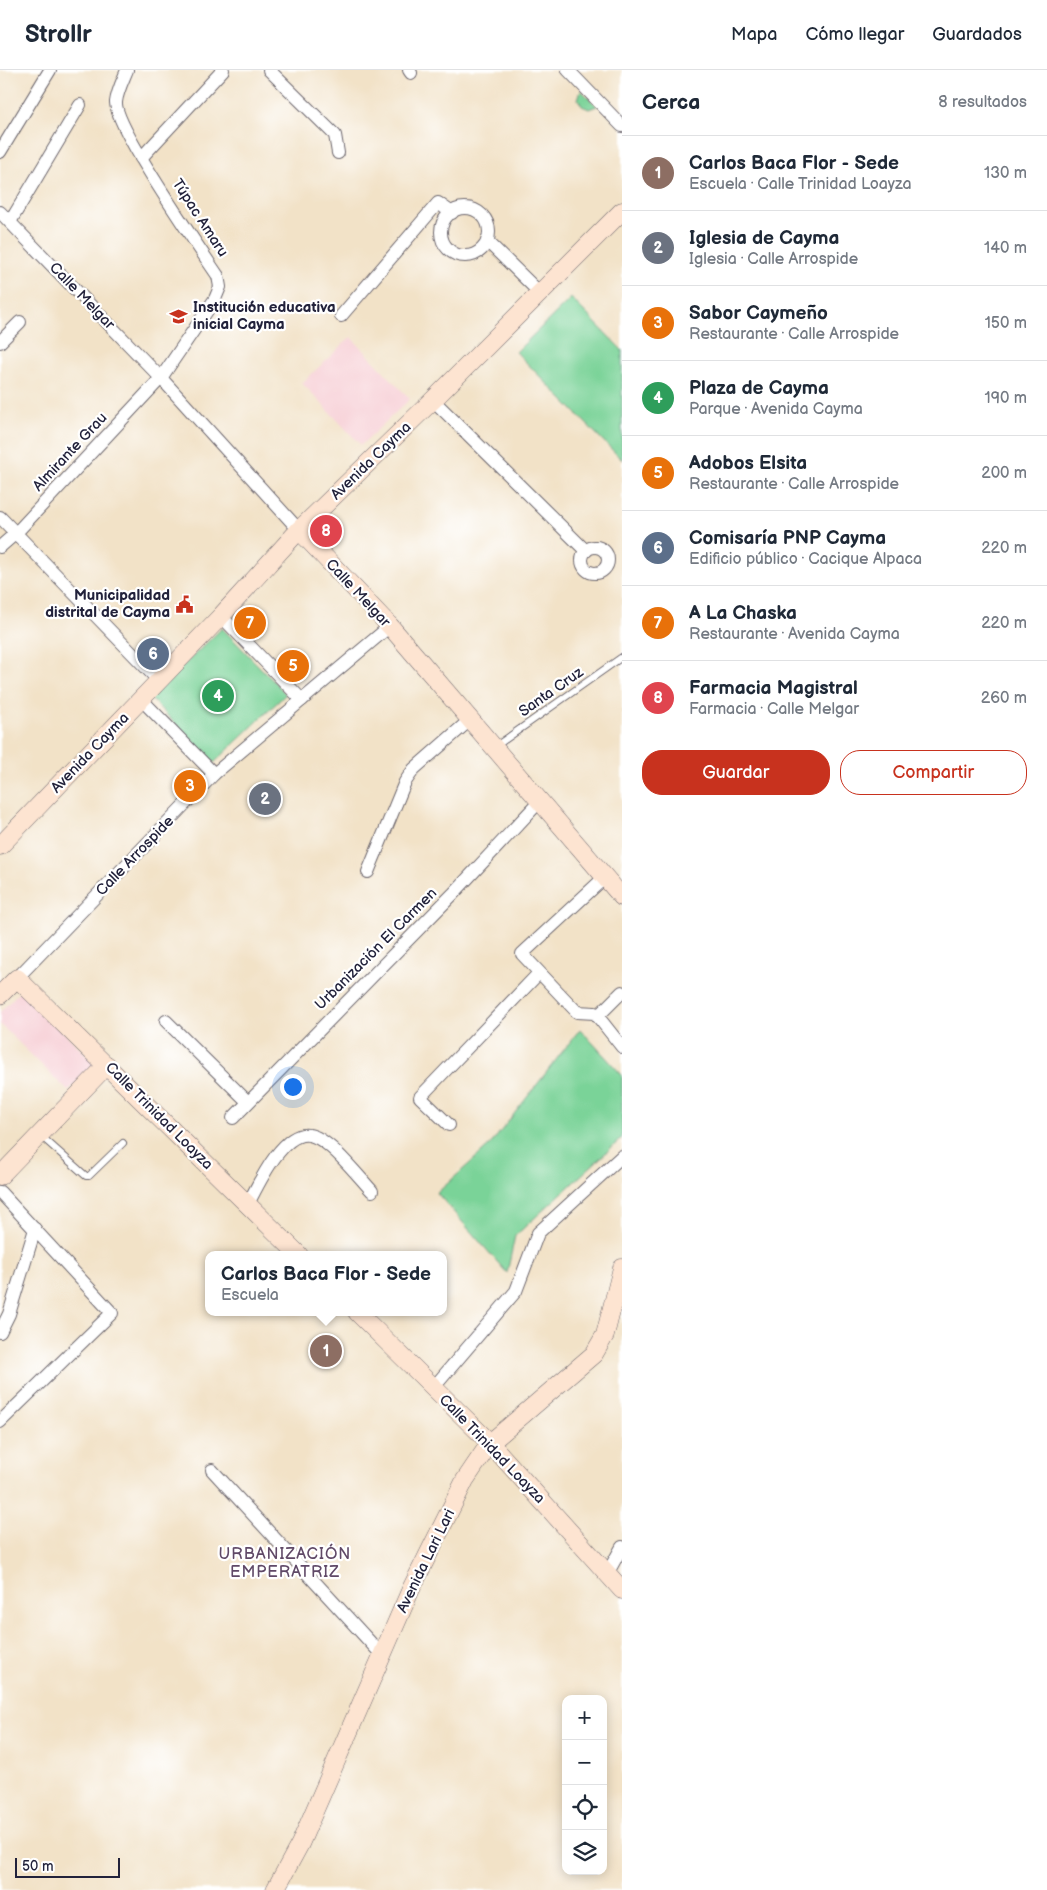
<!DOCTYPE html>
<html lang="es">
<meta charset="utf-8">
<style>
:root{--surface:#fff;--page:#f2f2f3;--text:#1f2937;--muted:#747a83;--line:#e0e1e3;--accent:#c8321e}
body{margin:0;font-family:"Balsamiq Sans",sans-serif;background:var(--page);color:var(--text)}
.controls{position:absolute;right:15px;bottom:15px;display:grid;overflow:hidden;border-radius:10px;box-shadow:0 2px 12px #0003}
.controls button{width:45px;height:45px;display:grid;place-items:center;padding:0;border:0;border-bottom:1px solid var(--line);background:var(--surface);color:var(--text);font:25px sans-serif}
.scale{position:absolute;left:15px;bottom:12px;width:105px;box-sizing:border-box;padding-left:5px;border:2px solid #22223b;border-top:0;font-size:14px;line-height:18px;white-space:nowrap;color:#22223b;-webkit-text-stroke:4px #fff;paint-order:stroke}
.you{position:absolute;left:292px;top:1016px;width:18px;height:18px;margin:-12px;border:4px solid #fff;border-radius:50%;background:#1a73e8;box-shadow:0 0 0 8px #1a73e833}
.badge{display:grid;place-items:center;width:32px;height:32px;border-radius:50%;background:var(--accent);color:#fff;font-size:16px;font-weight:700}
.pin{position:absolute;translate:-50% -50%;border:2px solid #fff;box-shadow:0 1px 5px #0006}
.popup{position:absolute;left:205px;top:1181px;width:242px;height:65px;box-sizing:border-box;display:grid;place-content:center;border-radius:10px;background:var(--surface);filter:drop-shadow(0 1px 4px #0005);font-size:16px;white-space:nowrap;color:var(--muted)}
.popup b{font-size:19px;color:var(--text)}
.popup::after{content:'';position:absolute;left:50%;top:100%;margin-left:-10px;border:10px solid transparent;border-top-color:var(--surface)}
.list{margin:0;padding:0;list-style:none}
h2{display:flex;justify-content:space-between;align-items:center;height:65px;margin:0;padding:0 20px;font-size:21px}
h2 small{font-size:16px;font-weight:400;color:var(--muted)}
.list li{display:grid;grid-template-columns:32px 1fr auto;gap:15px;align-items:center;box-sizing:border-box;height:75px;padding:0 20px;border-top:1px solid var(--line)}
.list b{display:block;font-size:19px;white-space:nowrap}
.list p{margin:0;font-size:16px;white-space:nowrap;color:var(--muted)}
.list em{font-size:16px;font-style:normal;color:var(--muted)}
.actions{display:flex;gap:10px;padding:15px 20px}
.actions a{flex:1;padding:11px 0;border:1px solid var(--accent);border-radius:20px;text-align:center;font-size:18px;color:var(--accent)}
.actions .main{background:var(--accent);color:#fff}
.icon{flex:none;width:28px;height:28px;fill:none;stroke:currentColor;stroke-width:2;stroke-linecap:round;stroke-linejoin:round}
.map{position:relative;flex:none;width:622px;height:1820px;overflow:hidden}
header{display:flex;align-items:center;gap:30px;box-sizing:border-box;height:70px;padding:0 25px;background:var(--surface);border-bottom:1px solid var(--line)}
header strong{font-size:24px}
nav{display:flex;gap:28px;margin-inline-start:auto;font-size:18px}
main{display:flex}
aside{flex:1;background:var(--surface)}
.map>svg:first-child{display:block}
.built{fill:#f7cfd5}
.green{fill:#7ad398;stroke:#4e7a6a}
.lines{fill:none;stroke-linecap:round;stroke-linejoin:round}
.lane-casing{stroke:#6b656c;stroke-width:8}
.street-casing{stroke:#6b656c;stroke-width:14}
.secondary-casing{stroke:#6b656c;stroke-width:19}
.lane{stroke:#fff;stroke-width:6}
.street{stroke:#fff;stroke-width:12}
.secondary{stroke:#fde4d1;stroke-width:18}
.labels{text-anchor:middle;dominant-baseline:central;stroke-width:4.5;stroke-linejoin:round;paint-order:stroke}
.street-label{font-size:15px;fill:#22223b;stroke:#fff}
.poi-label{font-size:15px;font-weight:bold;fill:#22223b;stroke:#fff;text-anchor:start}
.neighbourhood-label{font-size:16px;letter-spacing:1px;fill:#604967;stroke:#fff}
</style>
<header>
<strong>Strollr</strong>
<nav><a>Mapa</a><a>Cómo llegar</a><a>Guardados</a></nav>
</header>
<main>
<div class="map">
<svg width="622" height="1820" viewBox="0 0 622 1820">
<rect width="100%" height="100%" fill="#fff"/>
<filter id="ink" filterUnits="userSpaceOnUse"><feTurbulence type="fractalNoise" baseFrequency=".02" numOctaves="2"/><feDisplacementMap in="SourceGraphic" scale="10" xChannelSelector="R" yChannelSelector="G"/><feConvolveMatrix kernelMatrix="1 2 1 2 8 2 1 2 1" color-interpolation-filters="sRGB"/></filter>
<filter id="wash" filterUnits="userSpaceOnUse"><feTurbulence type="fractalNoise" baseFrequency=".0096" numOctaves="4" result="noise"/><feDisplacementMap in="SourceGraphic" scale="20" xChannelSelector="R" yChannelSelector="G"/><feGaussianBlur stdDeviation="1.12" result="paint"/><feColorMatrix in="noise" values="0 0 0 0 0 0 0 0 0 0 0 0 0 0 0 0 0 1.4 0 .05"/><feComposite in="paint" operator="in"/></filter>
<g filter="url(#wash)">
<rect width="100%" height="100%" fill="#f2e2c7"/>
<g class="built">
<path d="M351,267l59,62 -49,46 -59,-62z"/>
<path d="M21,920l75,74 -28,27 -68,-67v-12z"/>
</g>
<g class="green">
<path d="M581,20l16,16 -8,3 -7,-3 -4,-7z"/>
<path d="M571,228l51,52v110l-106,-108z"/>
<path d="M222,558l64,66 -72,69 -64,-65z"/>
<path d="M580,959l42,46v63l-107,98 -8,37 -70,-80 53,-48z"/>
</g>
</g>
<g filter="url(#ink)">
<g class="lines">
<defs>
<g id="lane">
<path d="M496,676l126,-89"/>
<path d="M41,1066l45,40h3l34,-33"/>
</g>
<g id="street">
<path d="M269,0l66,65 3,18"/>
<path d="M409,0l2,3"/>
<path d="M568,0l54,56"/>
<path d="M0,82l50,-82"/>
<path d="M141,88l82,-88"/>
<circle cx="465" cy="162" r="24"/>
<path d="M0,142l161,166 138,152"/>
<path d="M10,152l70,-117"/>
<path d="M487,171l53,52"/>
<path d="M341,246l97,-113 14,10"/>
<path d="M0,272l20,-20"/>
<path d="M433,330l153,151"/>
<path d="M0,447l159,164"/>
<circle cx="595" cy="490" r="13"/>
<path d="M0,477l16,-14 145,-155 54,-79 5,-12 -2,-11c-18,-27 -104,-150 -102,-174 1,-10 7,-22 11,-32"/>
<path d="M221,546l81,84"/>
<path d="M141,629l73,75"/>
<path d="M368,802l37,-90 9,-13 57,-50"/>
<path d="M605,807l-83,77 55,58 18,1 27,34"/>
<path d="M17,908l197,-204 176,-148"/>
<path d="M599,945l23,-23"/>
<path d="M166,951l82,81"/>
<path d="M233,1048l220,-224 87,-93"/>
<path d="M449,1055l-29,-28 119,-124"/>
<path d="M0,1122l112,121 -112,109"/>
<path d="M248,1134c10,-19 35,-74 61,-69 20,3 49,41 63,56"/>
<path d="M0,1262l9,-18 26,-85"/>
<path d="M434,1317l82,-96 22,-58 84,-77"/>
<path d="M212,1400l170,185"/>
<path d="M607,1504l15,-27"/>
</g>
<g id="secondary">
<path d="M299,460l91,96 232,271"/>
<path d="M0,776l221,-230 78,-86 134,-130 189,-189"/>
<path d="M0,925l17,-17 282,277"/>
<path d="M0,1106l107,-111"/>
<path d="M357,1242l133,131 132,147"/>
<path d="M275,1820l25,-46 111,-255 54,-109 25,-37 104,-89 11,-19 17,-67"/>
</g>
</defs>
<use href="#lane" class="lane-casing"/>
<use href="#street" class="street-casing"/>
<use href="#secondary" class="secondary-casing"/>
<use href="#lane" class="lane"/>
<use href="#street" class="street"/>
<use href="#secondary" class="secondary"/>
</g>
</g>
<defs>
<symbol id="school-bare" viewBox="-9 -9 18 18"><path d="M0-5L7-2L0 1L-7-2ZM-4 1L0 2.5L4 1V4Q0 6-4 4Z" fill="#c8321e" stroke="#fff" stroke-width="2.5" paint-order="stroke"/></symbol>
<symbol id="civic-bare" viewBox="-9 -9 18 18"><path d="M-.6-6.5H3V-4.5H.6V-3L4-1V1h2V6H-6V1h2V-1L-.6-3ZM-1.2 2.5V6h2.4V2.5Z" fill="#c8321e" stroke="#fff" stroke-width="2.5" paint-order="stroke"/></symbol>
</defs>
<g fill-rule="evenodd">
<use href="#school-bare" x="166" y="234" width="25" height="25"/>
<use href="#civic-bare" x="172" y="522" width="25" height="25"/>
</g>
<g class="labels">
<g class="street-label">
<text transform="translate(200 148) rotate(57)">Túpac Amaru</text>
<text transform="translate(82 226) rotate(46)">Calle Melgar</text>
<text transform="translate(70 382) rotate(-47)">Almirante Grau</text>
<text transform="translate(371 391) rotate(-44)">Avenida Cayma</text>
<text transform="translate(358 523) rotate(47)">Calle Melgar</text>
<text transform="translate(551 622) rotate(-35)">Santa Cruz</text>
<text transform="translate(90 683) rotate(-46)">Avenida Cayma</text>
<text transform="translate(135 786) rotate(-46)">Calle Arrospide</text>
<text transform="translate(376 879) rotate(-45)">Urbanización El Carmen</text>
<text transform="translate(159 1046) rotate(45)">Calle Trinidad Loayza</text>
<text transform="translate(492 1379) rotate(46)">Calle Trinidad Loayza</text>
<text transform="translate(426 1491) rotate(-64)">Avenida Lari Lari</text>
</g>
<g class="poi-label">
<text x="193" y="237">Institución educativa<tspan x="193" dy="17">inicial Cayma</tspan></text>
<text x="170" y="525" text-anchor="end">Municipalidad<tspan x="170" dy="17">distrital de Cayma</tspan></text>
</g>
<g class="neighbourhood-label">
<text x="285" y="1484">URBANIZACIÓN<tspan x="285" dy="18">EMPERATRIZ</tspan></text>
</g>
</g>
</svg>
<div class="controls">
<button>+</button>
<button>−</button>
<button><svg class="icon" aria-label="locate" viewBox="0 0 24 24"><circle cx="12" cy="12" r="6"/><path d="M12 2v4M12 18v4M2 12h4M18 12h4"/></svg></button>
<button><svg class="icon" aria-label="layers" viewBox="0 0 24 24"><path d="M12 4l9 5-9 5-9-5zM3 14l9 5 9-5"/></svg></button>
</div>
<div class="scale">50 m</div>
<div class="you"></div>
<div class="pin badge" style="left:326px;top:1281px;background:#8d6e63">1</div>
<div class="popup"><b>Carlos Baca Flor - Sede</b>Escuela</div>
<div class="pin badge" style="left:265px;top:729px;background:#6b7280">2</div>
<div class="pin badge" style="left:190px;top:716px;background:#e8710a">3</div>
<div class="pin badge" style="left:218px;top:626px;background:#2e9e5b">4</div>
<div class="pin badge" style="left:293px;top:596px;background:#e8710a">5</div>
<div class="pin badge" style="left:153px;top:584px;background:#5c6f8a">6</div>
<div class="pin badge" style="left:250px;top:553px;background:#e8710a">7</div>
<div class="pin badge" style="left:326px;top:461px;background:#e0444e">8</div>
</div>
<aside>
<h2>Cerca<small>8 resultados</small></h2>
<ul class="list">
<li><span class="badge" style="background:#8d6e63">1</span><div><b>Carlos Baca Flor - Sede</b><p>Escuela · Calle Trinidad Loayza</p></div><em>130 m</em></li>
<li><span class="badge" style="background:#6b7280">2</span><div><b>Iglesia de Cayma</b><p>Iglesia · Calle Arrospide</p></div><em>140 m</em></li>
<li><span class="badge" style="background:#e8710a">3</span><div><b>Sabor Caymeño</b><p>Restaurante · Calle Arrospide</p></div><em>150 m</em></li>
<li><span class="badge" style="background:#2e9e5b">4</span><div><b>Plaza de Cayma</b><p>Parque · Avenida Cayma</p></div><em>190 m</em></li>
<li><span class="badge" style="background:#e8710a">5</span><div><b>Adobos Elsita</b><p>Restaurante · Calle Arrospide</p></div><em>200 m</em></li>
<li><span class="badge" style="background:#5c6f8a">6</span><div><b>Comisaría PNP Cayma</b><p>Edificio público · Cacique Alpaca</p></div><em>220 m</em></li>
<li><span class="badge" style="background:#e8710a">7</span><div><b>A La Chaska</b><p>Restaurante · Avenida Cayma</p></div><em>220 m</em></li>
<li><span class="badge" style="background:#e0444e">8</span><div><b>Farmacia Magistral</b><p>Farmacia · Calle Melgar</p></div><em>260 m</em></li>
</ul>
<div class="actions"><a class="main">Guardar</a><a>Compartir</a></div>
</aside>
</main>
